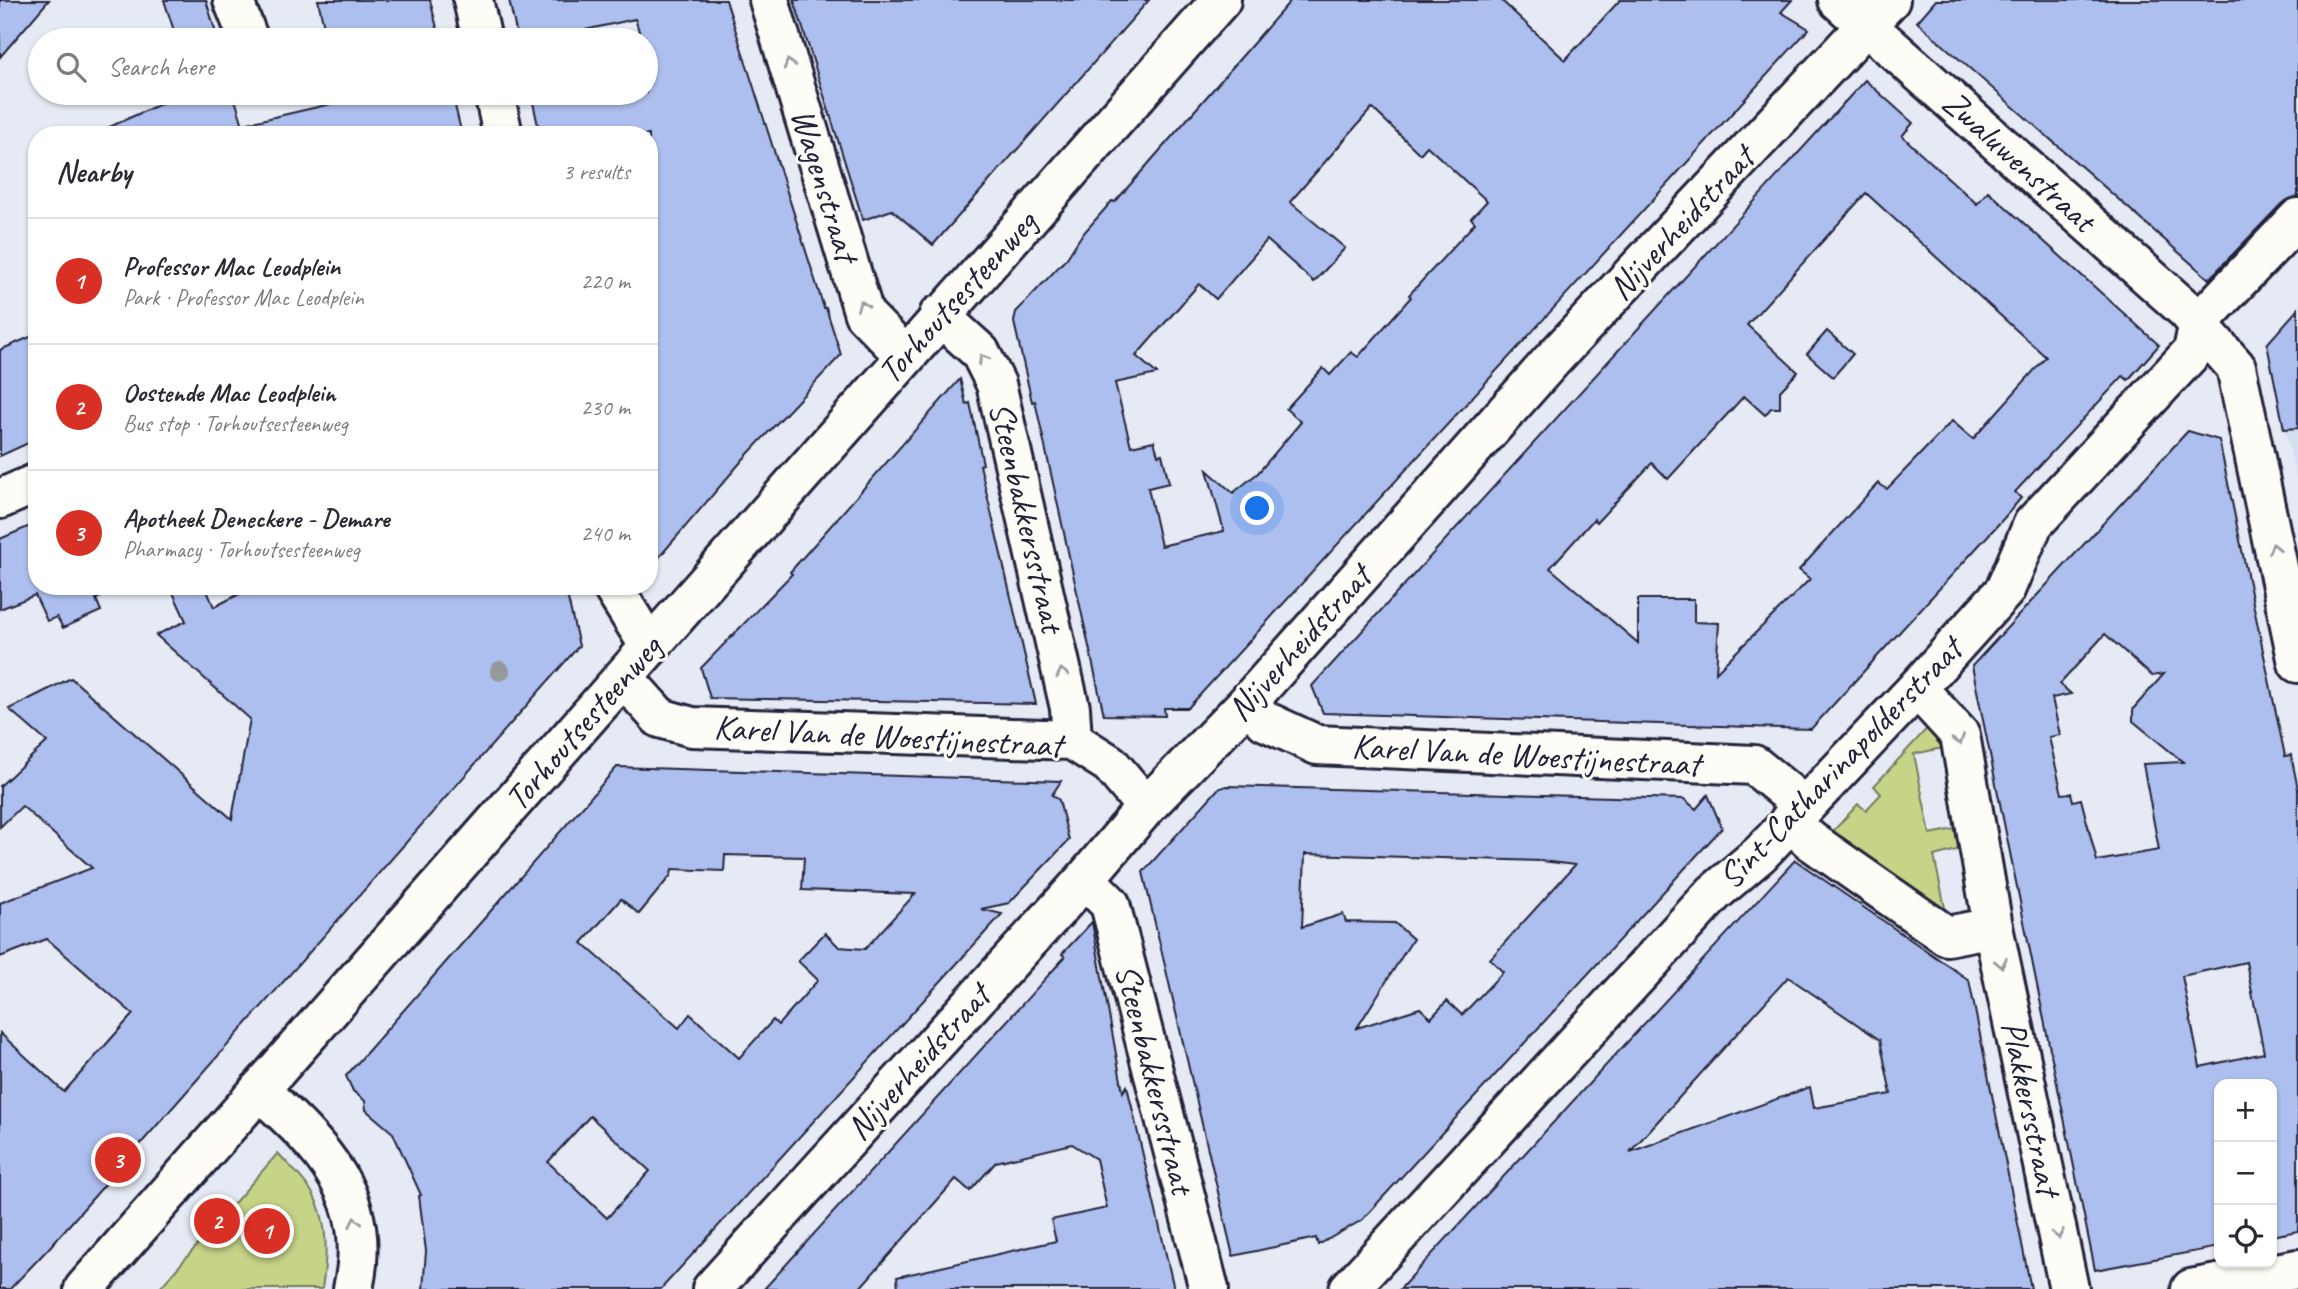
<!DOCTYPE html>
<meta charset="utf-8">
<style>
:root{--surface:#fff;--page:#f2f2f3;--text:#2b2b33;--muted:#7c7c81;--line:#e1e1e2;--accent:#d93025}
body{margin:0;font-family:Caveat,sans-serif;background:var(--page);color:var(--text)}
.controls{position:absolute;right:21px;bottom:21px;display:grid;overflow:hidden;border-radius:14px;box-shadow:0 2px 5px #0004}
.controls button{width:63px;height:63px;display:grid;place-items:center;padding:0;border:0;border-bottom:2px solid var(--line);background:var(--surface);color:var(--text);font:35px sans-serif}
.you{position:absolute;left:1258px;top:509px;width:24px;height:24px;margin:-18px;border:5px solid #fff;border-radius:50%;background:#1a73e8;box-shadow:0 0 0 10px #1a73e833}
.badge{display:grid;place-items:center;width:46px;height:46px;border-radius:50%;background:var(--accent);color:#fff;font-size:23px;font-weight:700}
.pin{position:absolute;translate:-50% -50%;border:4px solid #fff;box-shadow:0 2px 7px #0006}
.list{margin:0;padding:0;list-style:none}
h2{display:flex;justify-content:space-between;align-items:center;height:91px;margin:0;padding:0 28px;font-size:30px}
h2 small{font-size:23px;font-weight:400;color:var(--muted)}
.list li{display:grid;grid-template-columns:46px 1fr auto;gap:21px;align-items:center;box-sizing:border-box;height:126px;padding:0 28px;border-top:2px solid var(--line)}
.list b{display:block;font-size:26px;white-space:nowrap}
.list p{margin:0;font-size:23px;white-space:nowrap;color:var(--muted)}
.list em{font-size:23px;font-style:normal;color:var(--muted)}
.icon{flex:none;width:38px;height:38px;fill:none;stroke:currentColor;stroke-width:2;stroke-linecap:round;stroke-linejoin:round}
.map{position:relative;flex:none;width:2298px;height:1289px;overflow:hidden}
.search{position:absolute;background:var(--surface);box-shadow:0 2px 5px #0004;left:28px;top:28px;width:630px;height:77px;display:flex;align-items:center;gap:18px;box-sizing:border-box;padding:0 24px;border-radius:38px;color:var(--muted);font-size:26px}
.panel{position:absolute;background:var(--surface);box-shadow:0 2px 5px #0004;left:28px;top:126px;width:630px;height:469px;border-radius:28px}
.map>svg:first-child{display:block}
.built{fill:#d4ddf2}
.green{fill:#c6d488;stroke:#747b62;stroke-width:2}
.building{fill:#adbfee;stroke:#22223b;stroke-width:2;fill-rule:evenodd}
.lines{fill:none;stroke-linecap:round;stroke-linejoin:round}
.minor-casing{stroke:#22223b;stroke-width:44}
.minor{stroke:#fdfcf7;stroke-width:38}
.tree{fill:#95999b}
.oneway{stroke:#9a9aa2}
.labels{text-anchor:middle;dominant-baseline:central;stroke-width:6;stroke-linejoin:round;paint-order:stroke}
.street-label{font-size:35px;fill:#22223b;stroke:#fdfcf7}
</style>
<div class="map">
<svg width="2298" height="1289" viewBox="0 0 2298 1289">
<rect width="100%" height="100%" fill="#e5eaf4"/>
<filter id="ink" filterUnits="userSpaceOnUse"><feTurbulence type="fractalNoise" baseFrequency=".0143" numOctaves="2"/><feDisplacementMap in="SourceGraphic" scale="14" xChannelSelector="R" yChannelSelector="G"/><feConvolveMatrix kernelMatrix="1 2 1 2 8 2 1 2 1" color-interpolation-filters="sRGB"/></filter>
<g filter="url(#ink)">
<path class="built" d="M2298,309v176l-24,-104 2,-8h-3l-6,-29z"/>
<g class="green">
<path d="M1931,724l16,23 -33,7 16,80 30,-6 4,20 -30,8 14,66 -50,-44 -73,-38 33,-36 8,6 15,-16 -7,-8z"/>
<path d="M278,1153c11,13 28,27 36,43 15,28 13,62 8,93h-163z"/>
</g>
<g class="building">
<path d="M0,0h49l-49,57z"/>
<path d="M164,0h42l12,40h-41z"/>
<path d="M318,0h112l10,40h-92l-2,-5 -19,5z"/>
<path d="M509,0h217l98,308h2l15,47 -95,101 -97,113v-434h-109l-9,-42h115v-53h-4l-7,-21 -64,14 2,7h-55z"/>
<path d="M794,0h355l-216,245 -41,-35 -29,10z"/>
<path d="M1291,0h210l64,60 55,-60h172l-11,12 28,17 -621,679h-24l1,8 -61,-1 -69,-314 -3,1 -18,-80 2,-10 51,-54 14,-22 31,-35 3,1zM1372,108l48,46 7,-8 60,55 -16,17 4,5 -66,72 2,2 -53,60 -7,-5 -21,23 -7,-7 -37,41 15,13 -43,51 -25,20 -26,-23 17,61 -63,15 -13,-58 21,-5 -7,-29 -4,1 -4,-14 -23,5 -16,-63 42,-9 -21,-18 63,-72 17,15 51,-59 47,42 31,-34 -55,-46z"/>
<path d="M1936,0h362v196l-16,7 -73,76 -292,-257z"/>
<path d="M1865,80l48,43 -11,13 75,68 11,-13 171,154 -31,35 -5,-4 -108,116 6,6 -17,20 -193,211 -488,-16 -11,-27zM1866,193l180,164 -73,82 -21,-18 -65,68 -9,-6 -79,87 11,9 -94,93 3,-49 -25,-1v-23h-56v44l-88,-75 44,-49 3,3 55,-59 16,16 76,-83 21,19 6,-7h9v-17l18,-19 -51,-47z"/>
<path d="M184,93h49l13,42h-154z"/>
<path d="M360,93h92l10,42h-213l-1,-12 113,-26z"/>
<path d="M2298,309v119l-14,1 -17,-85z"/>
<path d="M1827,331l26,23 -20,23 -26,-23z"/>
<path d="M37,334v105l-37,17v-106z"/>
<path d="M960,379l6,25 4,-1 13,61 -3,1 56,239 -326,-6 -9,-30 91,-94 -2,-2z"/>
<path d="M2188,431l31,9 66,316 6,-1 7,34v442l-26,5v-152h-53v163l-124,23 -123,-604zM2105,634l47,42 12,-2 -31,35v12l50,41 -40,2 16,86 -62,11 -16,-62 -8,2 -2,-8 -9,1 -13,-57 11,-2 -8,-37 19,-4 -11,-10zM2246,962l18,91 -64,14 -18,-91z"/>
<path d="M37,523v63h88l-29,13 5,12 -38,17 -6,-11 -10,4 -12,-26 -35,14v-70z"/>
<path d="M170,586h35l9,21 41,-21h310l14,60 -531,603 -38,40h-10v-256l64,59 69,-78 -86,-75 -47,18v-54l92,-35 -70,-62 -22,21v-41l47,-44 -38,-33 62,-31 161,141 18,-100 -94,-84 30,-14z"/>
<path d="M617,767l444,14 -9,14 7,5 10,40 -60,63 -28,6 21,5 -341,375h-238l3,-38 -7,-55 2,-1 -28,-62 -27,-23 -1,-9 -12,-10 -7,-15zM725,855l79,2 -2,33 113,4 -50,55 -26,-2 -14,-14 -27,28 20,19 -40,45 -5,-5 -34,38 -49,-44 -11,14 -97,-85 39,-44 18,15 32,-39 1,-6 52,2zM590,1116l60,55 -43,47 -59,-56z"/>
<path d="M1226,786l458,13 12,10 12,-14 14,33 -360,392 -44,25 -2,-7 -83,18 -90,-384 75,-83zM1305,854l237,7 33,4 -85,94 13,13 -41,43 -15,-14 -16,17 -11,-10 -63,20 56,-89 -18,-16 -49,-1 -3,-8 -41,13z"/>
<path d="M1795,860l174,120 62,309h-631zM1788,977l92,63 11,54 -77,14 -4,-21 -180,65z"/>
<path d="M1092,922l31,170 4,-6 47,203h-276l-1,-12 159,-36 -5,-21 56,-12 -11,-49 -24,-15 -76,18 -26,29 -14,-12 -97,110h-95l301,-332 -3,-3z"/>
</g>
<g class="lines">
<defs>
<g id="minor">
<path d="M233,0l16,40"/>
<path d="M473,0l9,40"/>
<path d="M769,0l95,314 41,42"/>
<path d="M1838,0l348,310 50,57 62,296"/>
<path d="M494,93l9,42"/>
<path d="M939,315l41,37 16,32 74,324 2,32"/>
<path d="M0,499l37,-16"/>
<path d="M612,586l38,61"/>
<path d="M624,678l36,40 32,9 380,13 38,24 36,43"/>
<path d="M1917,688l43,47 33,192 76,362"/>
<path d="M1247,703l18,18 52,24 437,20 49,40"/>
<path d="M1789,821l22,20 136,95 46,-9"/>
<path d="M1085,879l25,25 99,385"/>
<path d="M259,1090c63,57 115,107 94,199"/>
<path d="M84,1289c379,-430 757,-860 1137,-1289"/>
<path d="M712,1289l373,-410 61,-72 101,-104 305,-343 338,-360"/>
<path d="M1349,1289l365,-396 46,-39 157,-166 88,-98 28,-66 160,-173 6,-29 99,-104"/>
<path d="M2191,1289l107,-20"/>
</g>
</defs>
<use href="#minor" class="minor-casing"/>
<use href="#minor" class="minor"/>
</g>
<circle class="tree" cx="500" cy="671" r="10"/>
<defs><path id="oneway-chevron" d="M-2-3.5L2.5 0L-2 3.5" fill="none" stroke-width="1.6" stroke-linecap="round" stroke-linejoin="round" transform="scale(1.75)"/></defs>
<g class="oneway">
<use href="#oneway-chevron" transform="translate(789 64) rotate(-107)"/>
<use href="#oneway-chevron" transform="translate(862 305) rotate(-110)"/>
<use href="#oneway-chevron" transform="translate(983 359) rotate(-121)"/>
<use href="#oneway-chevron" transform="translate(2274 548) rotate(-102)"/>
<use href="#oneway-chevron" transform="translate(1062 673) rotate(-103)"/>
<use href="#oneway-chevron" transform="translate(1959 740) rotate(70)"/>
<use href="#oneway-chevron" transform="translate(2001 963) rotate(78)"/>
<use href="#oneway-chevron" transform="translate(355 1222) rotate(-102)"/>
<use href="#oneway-chevron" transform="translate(2058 1234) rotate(78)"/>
</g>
</g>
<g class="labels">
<g class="street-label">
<text transform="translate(2019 161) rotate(42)">Zwaluwenstraat</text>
<text transform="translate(825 185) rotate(73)">Wagenstraat</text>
<text transform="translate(1681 223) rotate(-47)">Nijverheidstraat</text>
<text transform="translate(957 297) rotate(-48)">Torhoutsesteenweg</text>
<text transform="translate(1027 517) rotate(77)">Steenbakkersstraat</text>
<text transform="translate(1299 643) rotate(-48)">Nijverheidstraat</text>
<text transform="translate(583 723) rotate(-49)">Torhoutsesteenweg</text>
<text transform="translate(888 736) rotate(3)">Karel Van de Woestijnestraat</text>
<text transform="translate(1526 755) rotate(3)">Karel Van de Woestijnestraat</text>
<text transform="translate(1840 763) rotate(-46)">Sint-Catharinapolderstraat</text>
<text transform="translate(918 1062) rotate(-48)">Nijverheidstraat</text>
<text transform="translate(1155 1079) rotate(76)">Steenbakkersstraat</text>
<text transform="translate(2031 1108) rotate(78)">Plakkersstraat</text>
</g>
</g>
</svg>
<div class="controls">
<button>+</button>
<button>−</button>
<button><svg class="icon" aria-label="locate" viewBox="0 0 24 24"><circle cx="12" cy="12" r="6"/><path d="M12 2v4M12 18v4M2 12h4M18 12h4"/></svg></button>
</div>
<div class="you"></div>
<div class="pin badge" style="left:267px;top:1231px">1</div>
<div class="pin badge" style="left:217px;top:1221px">2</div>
<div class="pin badge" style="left:118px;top:1160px">3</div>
<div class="search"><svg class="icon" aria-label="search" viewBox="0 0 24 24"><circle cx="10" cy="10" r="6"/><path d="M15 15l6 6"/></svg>Search here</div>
<section class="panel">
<h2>Nearby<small>3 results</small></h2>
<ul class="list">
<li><span class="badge">1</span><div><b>Professor Mac Leodplein</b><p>Park · Professor Mac Leodplein</p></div><em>220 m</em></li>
<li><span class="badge">2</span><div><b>Oostende Mac Leodplein</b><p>Bus stop · Torhoutsesteenweg</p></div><em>230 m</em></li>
<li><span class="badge">3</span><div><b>Apotheek Deneckere - Demare</b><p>Pharmacy · Torhoutsesteenweg</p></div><em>240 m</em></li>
</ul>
</section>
</div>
